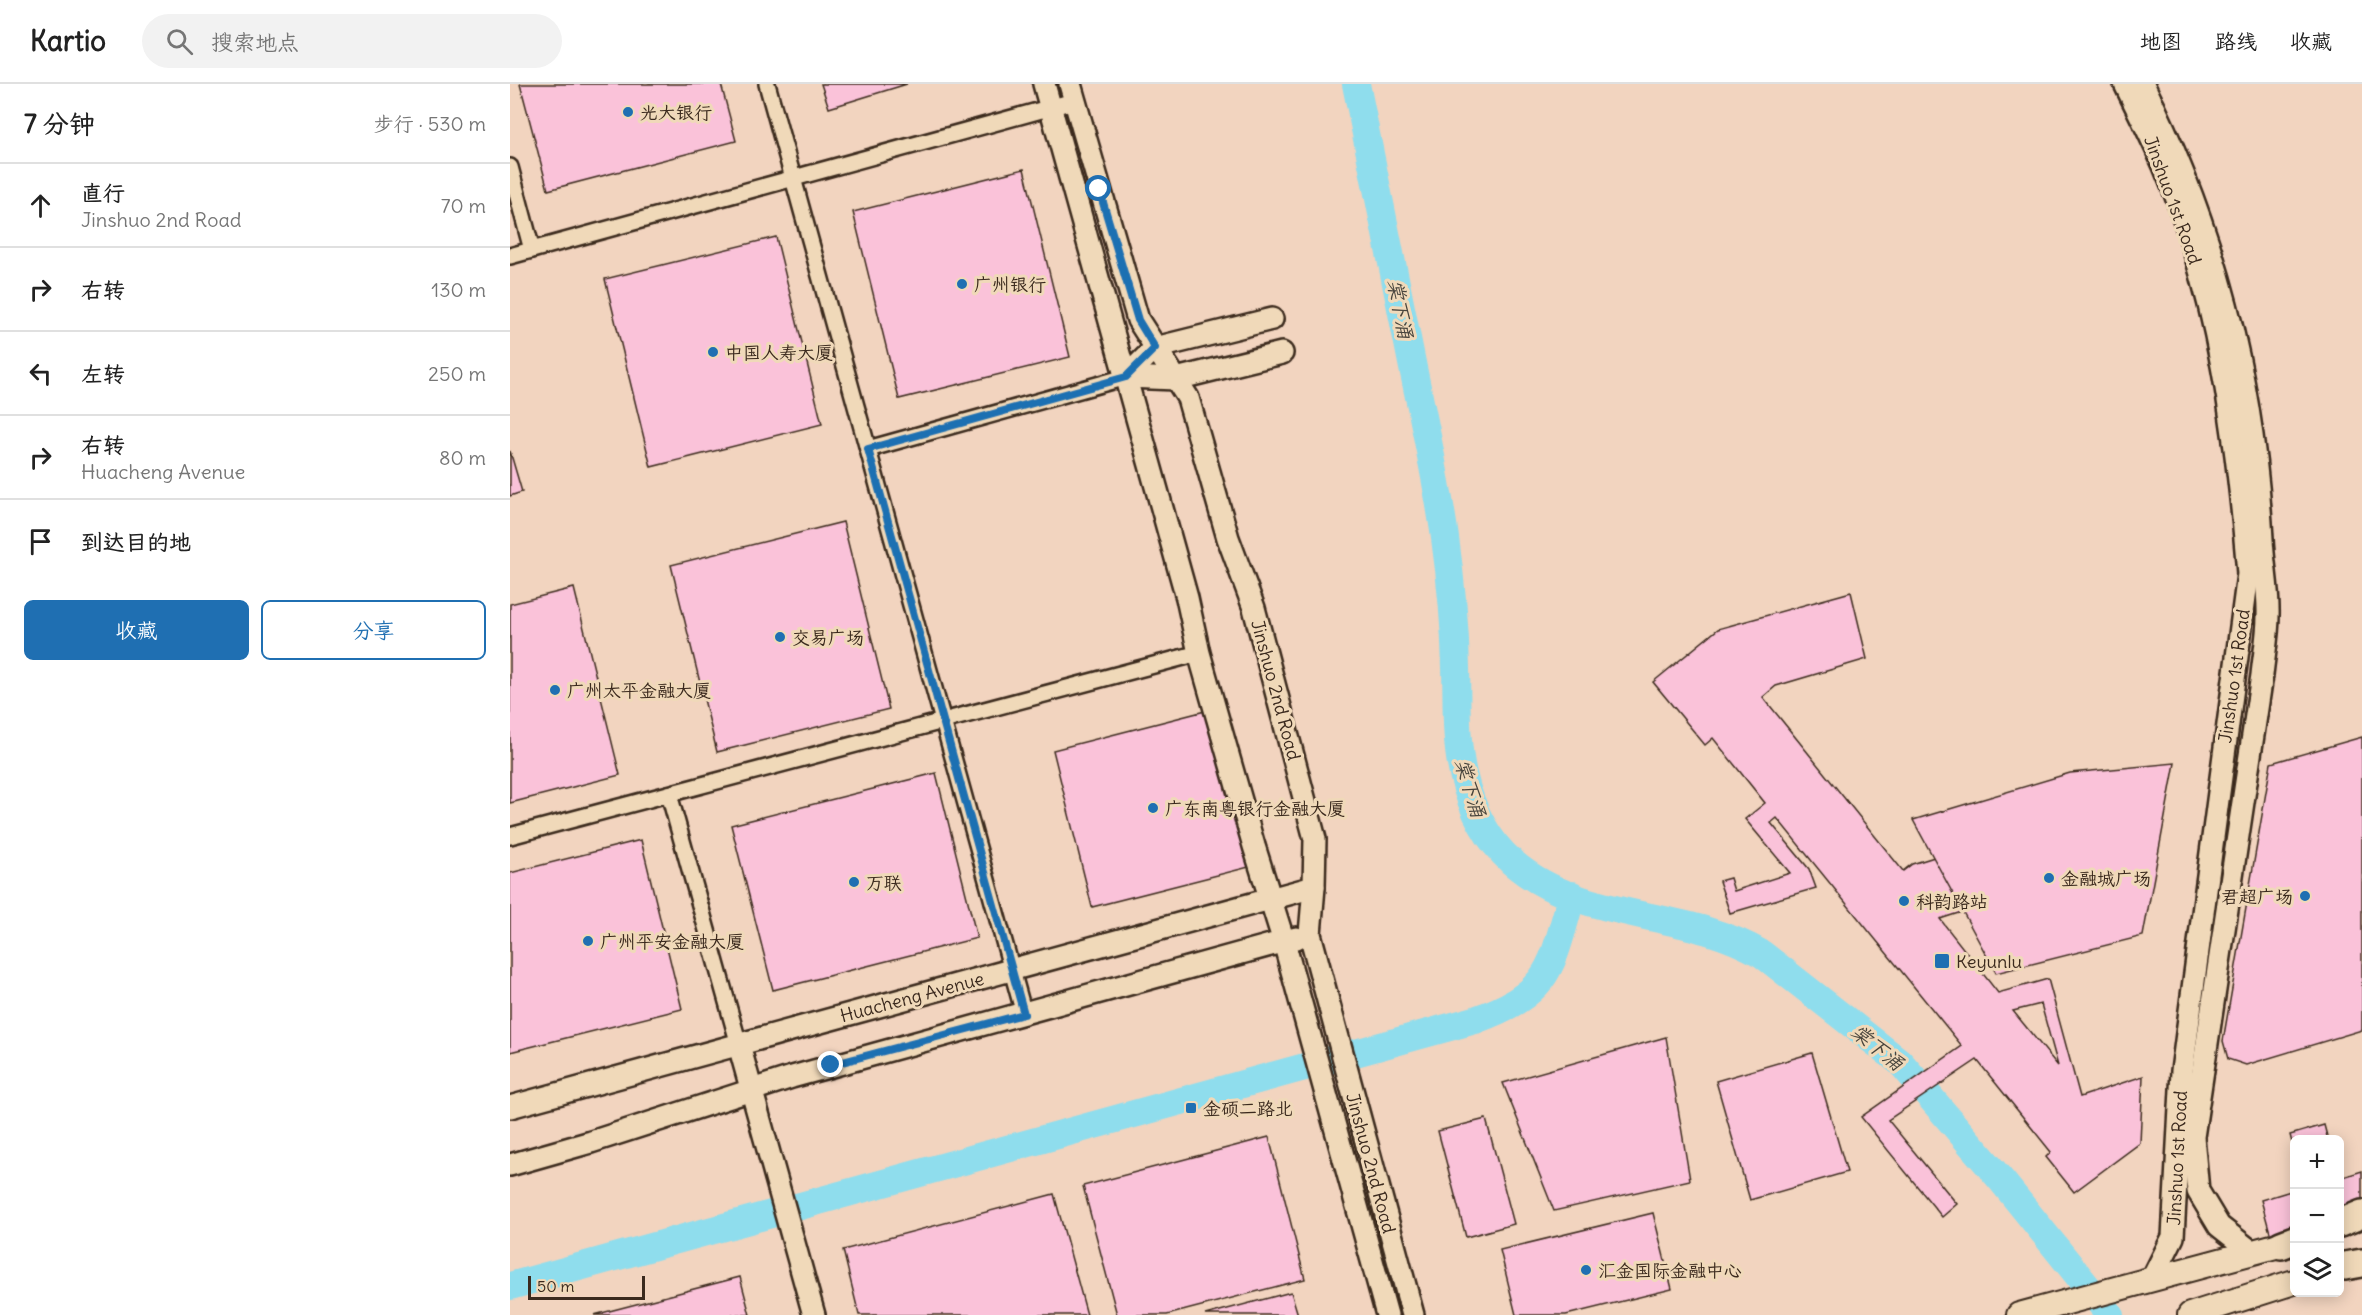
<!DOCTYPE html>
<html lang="zh">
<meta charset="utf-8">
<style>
:root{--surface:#fff;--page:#f2f2f2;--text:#222;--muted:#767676;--line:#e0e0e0;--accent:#1f6fb2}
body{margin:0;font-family:Delius,"LXGW WenKai TC",sans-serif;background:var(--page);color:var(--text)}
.controls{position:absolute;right:18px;bottom:18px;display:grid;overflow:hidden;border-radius:9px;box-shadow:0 3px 15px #0003}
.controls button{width:54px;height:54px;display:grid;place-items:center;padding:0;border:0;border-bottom:2px solid var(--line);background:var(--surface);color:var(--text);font:30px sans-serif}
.scale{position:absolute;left:18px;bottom:15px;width:117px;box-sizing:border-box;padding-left:6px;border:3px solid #3b2a1e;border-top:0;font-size:16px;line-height:21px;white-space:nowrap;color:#3b2a1e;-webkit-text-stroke:4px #f0d9b9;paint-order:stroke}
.stop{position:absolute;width:18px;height:18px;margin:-14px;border:4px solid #1f6fb2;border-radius:50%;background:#fff}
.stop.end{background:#1f6fb2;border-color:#fff;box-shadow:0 2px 6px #0008}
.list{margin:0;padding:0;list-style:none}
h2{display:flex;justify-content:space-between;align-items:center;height:78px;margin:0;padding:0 24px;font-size:26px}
h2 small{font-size:20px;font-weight:400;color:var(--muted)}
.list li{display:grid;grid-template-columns:39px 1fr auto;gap:18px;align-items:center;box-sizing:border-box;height:84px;padding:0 24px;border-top:2px solid var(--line)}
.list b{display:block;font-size:22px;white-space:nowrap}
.list p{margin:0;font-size:20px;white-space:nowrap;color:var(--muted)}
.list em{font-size:20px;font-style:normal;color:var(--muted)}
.actions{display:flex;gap:12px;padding:18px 24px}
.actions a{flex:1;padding:14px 0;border:2px solid var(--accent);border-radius:9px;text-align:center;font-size:21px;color:var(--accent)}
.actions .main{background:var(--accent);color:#fff}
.icon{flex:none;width:33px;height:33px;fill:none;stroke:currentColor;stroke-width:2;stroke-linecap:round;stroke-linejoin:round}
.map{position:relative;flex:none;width:1852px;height:1231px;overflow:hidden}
header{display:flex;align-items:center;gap:36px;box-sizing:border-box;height:84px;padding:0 30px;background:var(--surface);border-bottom:2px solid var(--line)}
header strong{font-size:28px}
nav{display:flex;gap:33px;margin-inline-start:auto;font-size:21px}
.search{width:420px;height:54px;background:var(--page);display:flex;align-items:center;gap:15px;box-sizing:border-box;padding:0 21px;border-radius:33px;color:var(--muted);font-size:22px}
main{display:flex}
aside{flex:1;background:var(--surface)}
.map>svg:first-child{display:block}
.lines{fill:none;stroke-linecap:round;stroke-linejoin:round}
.river{stroke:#8fdded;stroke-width:28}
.building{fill:#fac2d9;stroke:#3b2a1e;stroke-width:1.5;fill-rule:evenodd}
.street-casing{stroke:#3b2a1e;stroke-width:20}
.secondary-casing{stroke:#3b2a1e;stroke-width:26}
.primary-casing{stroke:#3b2a1e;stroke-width:28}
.highway-casing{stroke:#3b2a1e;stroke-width:32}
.street{stroke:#f0d9b9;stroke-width:15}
.secondary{stroke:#f0d9b9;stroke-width:21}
.primary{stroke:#f0d9b9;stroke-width:24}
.highway{stroke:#f0d9b9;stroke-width:27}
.route{stroke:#1f6fb2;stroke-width:8}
.poi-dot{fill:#1f6fb2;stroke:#f0d9b9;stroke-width:2}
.labels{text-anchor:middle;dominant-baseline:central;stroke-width:6;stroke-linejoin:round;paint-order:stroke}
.poi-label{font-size:18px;fill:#3b2a1e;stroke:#f0d9b9;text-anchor:start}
.street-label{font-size:18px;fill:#3b2a1e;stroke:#f0d9b9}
.water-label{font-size:20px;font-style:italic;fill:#48453d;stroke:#f0d9b9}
</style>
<header>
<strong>Kartio</strong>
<div class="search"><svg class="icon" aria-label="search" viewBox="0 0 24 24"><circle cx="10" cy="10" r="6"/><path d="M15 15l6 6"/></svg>搜索地点</div>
<nav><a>地图</a><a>路线</a><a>收藏</a></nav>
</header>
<main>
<aside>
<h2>7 分钟<small>步行 · 530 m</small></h2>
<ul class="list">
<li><svg class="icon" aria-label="ahead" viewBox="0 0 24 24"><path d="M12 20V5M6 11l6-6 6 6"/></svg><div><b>直行</b><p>Jinshuo 2nd Road</p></div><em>70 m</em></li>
<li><svg class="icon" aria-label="right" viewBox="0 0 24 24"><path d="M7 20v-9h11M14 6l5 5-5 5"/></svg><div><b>右转</b></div><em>130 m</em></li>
<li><svg class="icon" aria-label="left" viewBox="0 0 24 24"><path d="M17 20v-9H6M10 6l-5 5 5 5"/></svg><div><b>左转</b></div><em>250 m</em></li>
<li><svg class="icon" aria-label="right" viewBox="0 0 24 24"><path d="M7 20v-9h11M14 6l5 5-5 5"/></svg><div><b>右转</b><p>Huacheng Avenue</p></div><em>80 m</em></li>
<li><svg class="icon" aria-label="arrive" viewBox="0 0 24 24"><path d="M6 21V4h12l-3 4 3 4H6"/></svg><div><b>到达目的地</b></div></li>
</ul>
<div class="actions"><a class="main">收藏</a><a>分享</a></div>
</aside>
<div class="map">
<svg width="1852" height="1231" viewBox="0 0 1852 1231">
<rect width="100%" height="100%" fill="#f2d4bf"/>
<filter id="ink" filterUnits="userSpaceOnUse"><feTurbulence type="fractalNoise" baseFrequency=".0167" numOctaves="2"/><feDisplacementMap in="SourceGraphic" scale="12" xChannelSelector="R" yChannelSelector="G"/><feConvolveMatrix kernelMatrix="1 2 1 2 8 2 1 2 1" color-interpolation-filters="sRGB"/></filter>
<g filter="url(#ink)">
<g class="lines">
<g class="river">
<path d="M846,0c18,91 37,183 55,274 12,60 26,120 34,180 6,43 10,86 11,129 1,35 -1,72 7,107 8,34 22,64 49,88 70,61 173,46 250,92l138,108 102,119 108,134"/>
<path d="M0,1202l965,-266c77,-28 76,-52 97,-125"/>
</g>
</g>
<g class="building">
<path d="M10,0h201l15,57 -188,49z"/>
<path d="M311,0h86l-78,24z"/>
<path d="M514,85l46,188 -171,42 -46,-187z"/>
<path d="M266,153l46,187 -171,43 -46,-188z"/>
<path d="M0,367l12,41 -12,4z"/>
<path d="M333,438l46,187 -172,43 -46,-187z"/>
<path d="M64,504l46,187 -110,28v-199z"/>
<path d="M1341,508l16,67 -91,27 -13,11 140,174 9,-7 67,-21 5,22 -28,8 12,37 -28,9 58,74 50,-14 32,118 63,-21 -3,67 -66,49 -28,-35 5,-5 -74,-92 -89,60 69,84 -15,13 -81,-100 101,-71 -185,-228 -6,5 38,46 7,19 -86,25 -11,-32 11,-3 4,13 56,-18 -45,-54 20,-16 -52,-65 -8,7 -52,-63 65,-53zM1531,920l17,62 -45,-55z"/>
<path d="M703,625l40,157 -161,41 -39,-157z"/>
<path d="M1852,653v293l-116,35 -18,-6 -5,-18 48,-278z"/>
<path d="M1665,679l-32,173 -147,37 -83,-153 157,-47z"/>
<path d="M426,689l41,165 -204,52 -42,-165z"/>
<path d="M131,756l41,169 -172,43v-179z"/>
<path d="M1156,953l24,143 -136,31 -51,-128z"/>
<path d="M1302,969l35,119 -97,28 -34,-119z"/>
<path d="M976,1035l28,105 -48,13 -28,-106z"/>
<path d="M1814,1041l4,15h-34v10l-4,-15z"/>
<path d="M759,1053l36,142 -138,36h-50l-34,-129z"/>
<path d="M1852,1087v43l-22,7v-43z"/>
<path d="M1784,1106v43l-22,7 -11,-40z"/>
<path d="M544,1110l33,121h-228l-16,-65z"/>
<path d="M1143,1129l19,76 -106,26h-50l-16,-65z"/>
<path d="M230,1193l10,38h-156z"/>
<path d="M781,1208l7,23h-93z"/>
</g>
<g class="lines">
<defs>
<g id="street">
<path d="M257,0l257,930"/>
<path d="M0,83l22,83"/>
<path d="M0,172l564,-155"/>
<path d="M358,365l258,-72"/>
<path d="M159,710l70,251"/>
<path d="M0,752l689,-183"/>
</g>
<g id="secondary">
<path d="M534,0l143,514 12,55 55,193 30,96 103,373"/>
<path d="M560,0l68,236 50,78 40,140 26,70 61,231 -1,48 -4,47 103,381"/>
<path d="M1615,0c13,27 27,54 39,82 54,128 73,270 84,408l-66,497 -9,166 -21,42"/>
<path d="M1633,0c72,145 110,292 119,455 1,25 7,52 6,77 0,19 -4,39 -6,59l-69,462 5,54 21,35 33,26"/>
<path d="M616,293l29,-29 117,-29"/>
<path d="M616,293l50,2 106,-26"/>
<path d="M229,961l75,270"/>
<path d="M0,1023l804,-220"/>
<path d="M0,1081l81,-23 201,-65 504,-139"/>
</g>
<g id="primary">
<path d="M1509,1231l275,-74"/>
<path d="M1680,1231l104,-33"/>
</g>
<g id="highway">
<path d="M1830,1139l22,-9"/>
<path d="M1771,1161l13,-5"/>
<path d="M1835,1182l17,-3"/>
</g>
</defs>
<use href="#street" class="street-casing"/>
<use href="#secondary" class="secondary-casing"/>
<use href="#primary" class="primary-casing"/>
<use href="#highway" class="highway-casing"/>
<use href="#street" class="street"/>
<use href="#secondary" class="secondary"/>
<use href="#primary" class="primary"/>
<use href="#highway" class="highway"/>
</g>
</g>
<g class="lines" filter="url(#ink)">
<path class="route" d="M321,981l193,-51 -156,-565 258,-72 29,-29 -17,-28 -39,-131"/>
</g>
<g class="poi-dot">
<circle cx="118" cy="28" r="6"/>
<circle cx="452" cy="200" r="6"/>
<circle cx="203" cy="268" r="6"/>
<circle cx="270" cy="553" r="6"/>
<circle cx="45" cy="606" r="6"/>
<circle cx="643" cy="724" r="6"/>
<circle cx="1539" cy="794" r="6"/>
<circle cx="344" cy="798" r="6"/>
<circle cx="1795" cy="812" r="6"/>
<circle cx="1394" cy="817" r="6"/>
<circle cx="78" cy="857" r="6"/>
<rect x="1424" y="869" width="16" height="16" rx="3"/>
<rect x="675" y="1018" width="12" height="12" rx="3"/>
<circle cx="1076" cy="1186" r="6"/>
</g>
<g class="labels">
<g class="poi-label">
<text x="130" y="28">光大银行</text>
<text x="464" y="200">广州银行</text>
<text x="215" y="268">中国人寿大厦</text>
<text x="282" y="553">交易广场</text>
<text x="57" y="606">广州太平金融大厦</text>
<text x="655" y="724">广东南粤银行金融大厦</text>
<text x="1551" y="794">金融城广场</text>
<text x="356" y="798">万联</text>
<text x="1783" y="812" text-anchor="end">君超广场</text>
<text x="1406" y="817">科韵路站</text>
<text x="90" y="857">广州平安金融大厦</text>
<text x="1446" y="877">Keyunlu</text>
<text x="693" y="1024">金硕二路北</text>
<text x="1088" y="1186">汇金国际金融中心</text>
</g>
<g class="street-label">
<text transform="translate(1663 116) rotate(70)">Jinshuo 1st Road</text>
<text transform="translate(1724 592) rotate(-82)">Jinshuo 1st Road</text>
<text transform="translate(766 606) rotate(75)">Jinshuo 2nd Road</text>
<text transform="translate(402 913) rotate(-15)">Huacheng Avenue</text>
<text transform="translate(1667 1074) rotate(-87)">Jinshuo 1st Road</text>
<text transform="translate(861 1079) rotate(75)">Jinshuo 2nd Road</text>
</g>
<g class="water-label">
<text transform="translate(891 225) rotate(79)">棠下涌</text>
<text transform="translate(961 704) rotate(73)">棠下涌</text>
<text transform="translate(1368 963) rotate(39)">棠下涌</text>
</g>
</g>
</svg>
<div class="controls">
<button>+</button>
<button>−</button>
<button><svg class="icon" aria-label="layers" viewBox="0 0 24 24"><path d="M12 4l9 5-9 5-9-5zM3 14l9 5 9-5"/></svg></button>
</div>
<div class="scale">50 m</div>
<div class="stop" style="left:589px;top:105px"></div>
<div class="stop end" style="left:321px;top:981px"></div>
</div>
</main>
